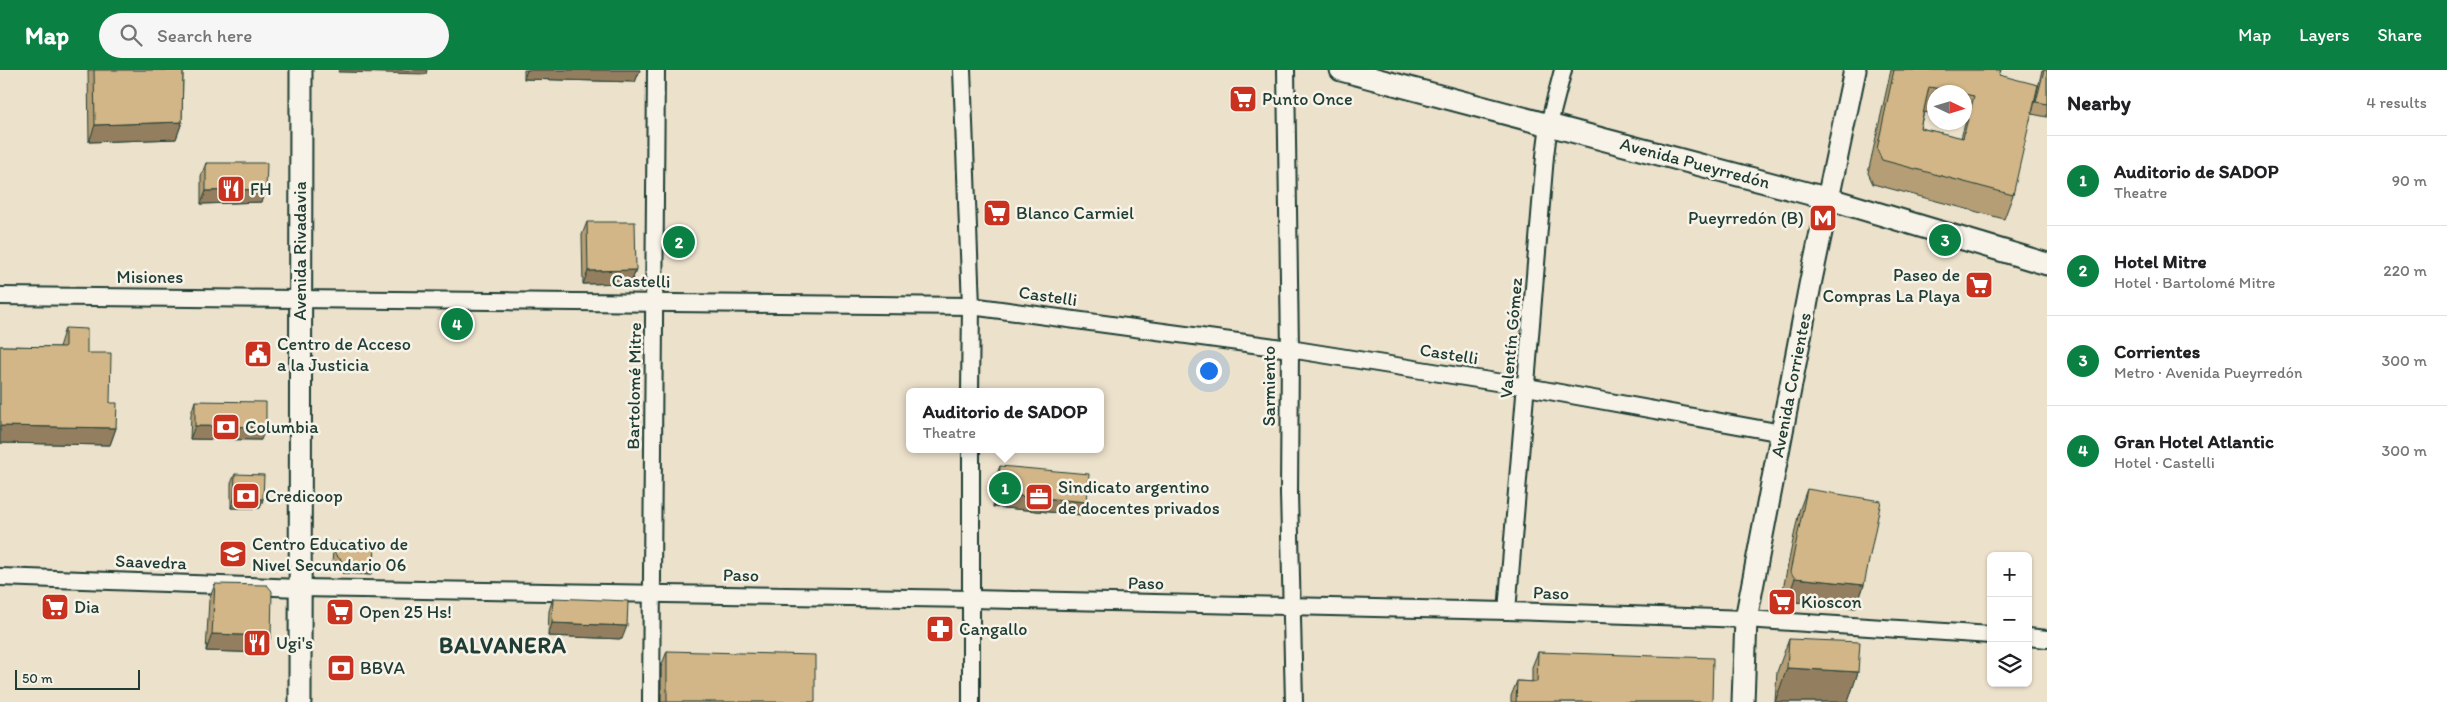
<!DOCTYPE html>
<meta charset="utf-8">
<style>
:root{--surface:#fff;--page:#f6f6f6;--text:#202124;--muted:#757577;--line:#e0e0e0;--accent:#0b8043}
body{margin:0;font-family:Itim,sans-serif;background:var(--page);color:var(--text)}
.controls{position:absolute;right:15px;bottom:15px;display:grid;overflow:hidden;border-radius:8px;box-shadow:0 1px 4px #0004}
.controls button{width:45px;height:45px;display:grid;place-items:center;padding:0;border:0;border-bottom:1px solid var(--line);background:var(--surface);color:var(--text);font:25px sans-serif}
.compass{position:absolute;left:1927px;top:15px;width:45px;height:45px;border-radius:50%;background:var(--surface);box-shadow:0 1px 4px #0004;rotate:94deg}
.scale{position:absolute;left:15px;bottom:12px;width:125px;box-sizing:border-box;padding-left:5px;border:2px solid #1f3d34;border-top:0;font-size:14px;line-height:18px;white-space:nowrap;color:#1f3d34;-webkit-text-stroke:4px #f7f3e8;paint-order:stroke}
.you{position:absolute;left:1208px;top:300px;width:18px;height:18px;margin:-12px;border:4px solid #fff;border-radius:50%;background:#1a73e8;box-shadow:0 0 0 8px #1a73e833}
.badge{display:grid;place-items:center;width:32px;height:32px;border-radius:50%;background:var(--accent);color:#fff;font-size:16px;font-weight:700}
.pin{position:absolute;translate:-50% -50%;border:2px solid #fff;box-shadow:0 1px 5px #0006}
.popup{position:absolute;left:906px;top:318px;width:198px;height:65px;box-sizing:border-box;display:grid;place-content:center;border-radius:8px;background:var(--surface);filter:drop-shadow(0 1px 4px #0005);font-size:16px;white-space:nowrap;color:var(--muted)}
.popup b{font-size:19px;color:var(--text)}
.popup::after{content:'';position:absolute;left:50%;top:100%;margin-left:-10px;border:10px solid transparent;border-top-color:var(--surface)}
.list{margin:0;padding:0;list-style:none}
h2{display:flex;justify-content:space-between;align-items:center;height:65px;margin:0;padding:0 20px;font-size:21px}
h2 small{font-size:16px;font-weight:400;color:var(--muted)}
.list li{display:grid;grid-template-columns:32px 1fr auto;gap:15px;align-items:center;box-sizing:border-box;height:90px;padding:0 20px;border-top:1px solid var(--line)}
.list b{display:block;font-size:19px;white-space:nowrap}
.list p{margin:0;font-size:16px;white-space:nowrap;color:var(--muted)}
.list em{font-size:16px;font-style:normal;color:var(--muted)}
.icon{flex:none;width:28px;height:28px;fill:none;stroke:currentColor;stroke-width:2;stroke-linecap:round;stroke-linejoin:round}
.map{position:relative;flex:none;width:2047px;height:632px;overflow:hidden}
header{display:flex;align-items:center;gap:30px;box-sizing:border-box;height:70px;padding:0 25px;background:var(--accent);color:#fff}
header strong{font-size:24px}
nav{display:flex;gap:28px;margin-inline-start:auto;font-size:18px}
.search{width:350px;height:45px;background:var(--page);display:flex;align-items:center;gap:12px;box-sizing:border-box;padding:0 18px;border-radius:28px;color:var(--muted);font-size:19px}
main{display:flex}
aside{flex:1;background:var(--surface)}
.map>svg:first-child{display:block}
.lines{fill:none;stroke-linecap:round;stroke-linejoin:round}
.minor-casing{stroke:#1f3d34;stroke-width:20}
.major-casing{stroke:#1f3d34;stroke-width:25}
.minor{stroke:#f7f3e8;stroke-width:16}
.major{stroke:#f7f3e8;stroke-width:21}
.wall{fill:#b59d74;stroke:#1f3d34;fill-rule:evenodd}
.shaded-wall{fill:#937f5e;stroke:#1f3d34}
.building{fill:#d2b687;stroke:#1f3d34;fill-rule:evenodd}
.labels{text-anchor:middle;dominant-baseline:central;stroke-width:5;stroke-linejoin:round;paint-order:stroke}
.poi-label{font-size:18px;fill:#1f3d34;stroke:#f7f3e8;text-anchor:start}
.street-label{font-size:18px;fill:#1f3d34;stroke:#f7f3e8}
.district-label{font-size:22px;font-weight:bold;letter-spacing:1px;fill:#1f3d34;stroke:#f7f3e8}
</style>
<header>
<strong>Map</strong>
<div class="search"><svg class="icon" aria-label="search" viewBox="0 0 24 24"><circle cx="10" cy="10" r="6"/><path d="M15 15l6 6"/></svg>Search here</div>
<nav><a>Map</a><a>Layers</a><a>Share</a></nav>
</header>
<main>
<div class="map">
<svg width="2047" height="632" viewBox="0 0 2047 632">
<rect width="100%" height="100%" fill="#ece1cb"/>
<filter id="ink" filterUnits="userSpaceOnUse"><feTurbulence type="fractalNoise" baseFrequency=".02" numOctaves="2"/><feDisplacementMap in="SourceGraphic" scale="10" xChannelSelector="R" yChannelSelector="G"/><feConvolveMatrix kernelMatrix="1 2 1 2 8 2 1 2 1" color-interpolation-filters="sRGB"/></filter>
<g filter="url(#ink)">
<g class="lines">
<defs>
<g id="minor">
<path d="M962,0l9,236 -1,86"/>
<path d="M1286,0l4,279 -1,144 5,209"/>
<path d="M0,226l971,10 319,43 237,38 255,46"/>
<path d="M971,379v253"/>
<path d="M0,507l300,11 672,11 535,12 239,8 245,16"/>
<path d="M1507,541l38,-455 4,-32 14,-54"/>
<path d="M2028,567l19,2"/>
<path d="M651,632l5,-632"/>
</g>
<g id="major">
<path d="M1341,0l492,130 214,64"/>
<path d="M300,632l1,-632"/>
<path d="M1743,632l3,-83 65,-339 44,-210"/>
</g>
</defs>
<use href="#minor" class="minor-casing"/>
<use href="#major" class="major-casing"/>
<use href="#minor" class="minor"/>
<use href="#major" class="major"/>
</g>
<g class="wall">
<path d="M88,0h95l-1,52 -6,17 -87,3z"/>
<path d="M524,0h116l-5,12 -111,-3z"/>
<path d="M1891,0h110l-2,5 14,120 -9,24 -131,-35 -5,-11zM1934,22h30v28h2l-5,18 -41,-10 4,-16 10,2z"/>
<path d="M2042,0h5v47l-15,-3z"/>
<path d="M206,93l60,26 -5,13 -60,2v-28z"/>
<path d="M587,152l49,48 -5,13 -48,1 -1,-49z"/>
<path d="M65,258l22,25 23,50 6,25 -6,17 -110,-2v-97l59,1z"/>
<path d="M195,331l66,39 -71,-1 1,-25z"/>
<path d="M1000,396l82,49 -89,-8 2,-28z"/>
<path d="M235,404l28,25 -3,9h-29v-25z"/>
<path d="M1807,419l57,96 -8,23 -69,-7 -5,-7 17,-83z"/>
<path d="M336,472l38,24 -3,9 -29,-2 -10,-10 1,-12z"/>
<path d="M215,514l56,52 -6,17 -59,-2 3,-51z"/>
<path d="M553,528l69,41 -74,-3 1,-25z"/>
<path d="M1789,569l69,33 -10,30h-73l2,-30z"/>
<path d="M667,581l148,51h-154v-35z"/>
<path d="M1538,582l174,50h-201v-6l6,-15 15,1v-15z"/>
</g>
<g class="shaded-wall">
<path d="M339,0h88l-1,4 -88,-2z"/>
<path d="M527,0h113l-5,12 -111,-3z"/>
<path d="M182,52l-6,17 -87,3 6,-17z"/>
<path d="M266,119l-5,13 -60,2 5,-13z"/>
<path d="M636,200l-5,13 -48,1 5,-13z"/>
<path d="M0,356l116,2 -6,17 -110,-2z"/>
<path d="M195,356l71,1 -5,13 -71,-1z"/>
<path d="M998,424l89,8 -5,13 -89,-8z"/>
<path d="M234,429h29l-3,9h-29z"/>
<path d="M345,494l29,2 -3,9 -29,-2z"/>
<path d="M1795,508l69,7 -8,23 -69,-7z"/>
<path d="M552,553l75,3 -5,13 -74,-3z"/>
<path d="M212,564l59,2 -6,17 -59,-2z"/>
<path d="M1787,598l71,4 -10,30h-73z"/>
</g>
<g class="building">
<path d="M94,0h89l-1,52 -87,3z"/>
<path d="M1894,0h107l-2,5 39,10 -25,110 -131,-35 -5,-11zM1929,17l29,5h6v2l10,2 -11,42 -43,-10z"/>
<path d="M2044,0h3v34l-11,-2z"/>
<path d="M206,93h61l-1,26 -60,2z"/>
<path d="M587,152h48l1,48 -48,1z"/>
<path d="M65,258l22,1v24h24l-1,50h7l-1,25 -116,-2v-80l65,1z"/>
<path d="M195,331l71,1v25l-71,-1z"/>
<path d="M1000,396l89,8 -2,28 -89,-8z"/>
<path d="M235,404l29,1 -1,24h-29z"/>
<path d="M1807,419l74,12 -17,84 -69,-7 -5,-6z"/>
<path d="M336,472l39,2 -1,22 -29,-2 -10,-10z"/>
<path d="M215,514l52,1 5,6 -1,45 -59,-2z"/>
<path d="M553,528l75,3 -1,25 -75,-3z"/>
<path d="M1789,569l71,3 -2,30 -71,-4z"/>
<path d="M667,581l148,4v47h-148z"/>
<path d="M1538,582l175,6 -1,44h-196l1,-21 20,1z"/>
</g>
</g>
<defs>
<symbol id="supermarket-square" viewBox="-11 -11 22 22"><rect x="-9" y="-9" width="18" height="18" rx="4" fill="#c8321e" stroke="#f7f3e8"/><path d="M-6-5.5h2.5l.6 2H6L4.5 2H-2.5L-4.4-4H-6ZM-1.5 3.2a1.3 1.3 0 1 0 .1 0ZM3 3.2a1.3 1.3 0 1 0 .1 0Z" fill="#fff"/></symbol>
<symbol id="restaurant-square" viewBox="-11 -11 22 22"><rect x="-9" y="-9" width="18" height="18" rx="4" fill="#c8321e" stroke="#f7f3e8"/><path d="M-5-6h1v4h1v-4h1v4h1v-4h1v5L-1.5 .5V6h-2V.5L-5-1ZM5-6V6H3V1.5H1.5Q1.5-4 5-6Z" fill="#fff"/></symbol>
<symbol id="metro-square" viewBox="-11 -11 22 22"><rect x="-9" y="-9" width="18" height="18" rx="4" fill="#c8321e" stroke="#f7f3e8"/><path d="M-5.5 5V-5H-3L0 0L3-5H5.5V5H3V-.5L0 4L-3-.5V5Z" fill="#fff"/></symbol>
<symbol id="civic-square" viewBox="-11 -11 22 22"><rect x="-9" y="-9" width="18" height="18" rx="4" fill="#c8321e" stroke="#f7f3e8"/><path d="M-.6-6.5H3V-4.5H.6V-3L4-1V1h2V6H-6V1h2V-1L-.6-3ZM-1.2 2.5V6h2.4V2.5Z" fill="#fff"/></symbol>
<symbol id="bank-square" viewBox="-11 -11 22 22"><rect x="-9" y="-9" width="18" height="18" rx="4" fill="#c8321e" stroke="#f7f3e8"/><path d="M-6-4H6V4H-6ZM0-2.3a2.3 2.3 0 1 0 0 4.6a2.3 2.3 0 1 0 0-4.6Z" fill="#fff"/></symbol>
<symbol id="office-square" viewBox="-11 -11 22 22"><rect x="-9" y="-9" width="18" height="18" rx="4" fill="#c8321e" stroke="#f7f3e8"/><path d="M-6-3h4V-5.5h4V-3h4V5H-6ZM-1-4.5V-3h2v-1.5ZM-6 0V1H6V0Z" fill="#fff"/></symbol>
<symbol id="school-square" viewBox="-11 -11 22 22"><rect x="-9" y="-9" width="18" height="18" rx="4" fill="#c8321e" stroke="#f7f3e8"/><path d="M0-5L7-2L0 1L-7-2ZM-4 1L0 2.5L4 1V4Q0 6-4 4Z" fill="#fff"/></symbol>
<symbol id="pharmacy-square" viewBox="-11 -11 22 22"><rect x="-9" y="-9" width="18" height="18" rx="4" fill="#c8321e" stroke="#f7f3e8"/><path d="M-2-6h4v4h4v4h-4v4h-4v-4h-4v-4h4Z" fill="#fff"/></symbol>
</defs>
<g fill-rule="evenodd">
<use href="#supermarket-square" x="1227" y="13" width="32" height="32"/>
<use href="#restaurant-square" x="215" y="103" width="32" height="32"/>
<use href="#supermarket-square" x="981" y="127" width="32" height="32"/>
<use href="#metro-square" x="1807" y="132" width="32" height="32"/>
<use href="#supermarket-square" x="1963" y="199" width="32" height="32"/>
<use href="#civic-square" x="242" y="268" width="32" height="32"/>
<use href="#bank-square" x="210" y="341" width="32" height="32"/>
<use href="#bank-square" x="230" y="410" width="32" height="32"/>
<use href="#office-square" x="1023" y="411" width="32" height="32"/>
<use href="#school-square" x="217" y="468" width="32" height="32"/>
<use href="#supermarket-square" x="1766" y="516" width="32" height="32"/>
<use href="#supermarket-square" x="39" y="521" width="32" height="32"/>
<use href="#supermarket-square" x="324" y="526" width="32" height="32"/>
<use href="#pharmacy-square" x="924" y="543" width="32" height="32"/>
<use href="#restaurant-square" x="241" y="557" width="32" height="32"/>
<use href="#bank-square" x="325" y="582" width="32" height="32"/>
</g>
<g class="labels">
<g class="poi-label">
<text x="1262" y="29">Punto Once</text>
<text x="250" y="119">FH</text>
<text x="1016" y="143">Blanco Carmiel</text>
<text x="1804" y="148" text-anchor="end">Pueyrredón (B)</text>
<text x="1960" y="205" text-anchor="end">Paseo de<tspan x="1960" dy="21">Compras La Playa</tspan></text>
<text x="277" y="274">Centro de Acceso<tspan x="277" dy="21">a la Justicia</tspan></text>
<text x="245" y="357">Columbia</text>
<text x="1058" y="417">Sindicato argentino<tspan x="1058" dy="21">de docentes privados</tspan></text>
<text x="265" y="426">Credicoop</text>
<text x="252" y="474">Centro Educativo de<tspan x="252" dy="21">Nivel Secundario 06</tspan></text>
<text x="1801" y="532">Kioscon</text>
<text x="74" y="537">Dia</text>
<text x="359" y="542">Open 25 Hs!</text>
<text x="959" y="559">Cangallo</text>
<text x="276" y="573">Ugi's</text>
<text x="360" y="598">BBVA</text>
</g>
<g class="street-label">
<text transform="translate(1695 93) rotate(15)">Avenida Pueyrredón</text>
<text transform="translate(300 181) rotate(-90)">Avenida Rivadavia</text>
<text x="150" y="207">Misiones</text>
<text transform="translate(641 211) rotate(1)">Castelli</text>
<text transform="translate(1048 226) rotate(8)">Castelli</text>
<text transform="translate(1511 268) rotate(-85)">Valentín Gómez</text>
<text transform="translate(1449 284) rotate(9)">Castelli</text>
<text transform="translate(1791 315) rotate(-79)">Avenida Corrientes</text>
<text transform="translate(634 316) rotate(-89)">Bartolomé Mitre</text>
<text transform="translate(1269 316) rotate(-90)">Sarmiento</text>
<text transform="translate(151 492) rotate(2)">Saavedra</text>
<text transform="translate(741 505) rotate(1)">Paso</text>
<text transform="translate(1146 513) rotate(1)">Paso</text>
<text transform="translate(1551 523) rotate(2)">Paso</text>
</g>
<g class="district-label">
<text x="503" y="575">BALVANERA</text>
</g>
</g>
</svg>
<div class="controls">
<button>+</button>
<button>−</button>
<button><svg class="icon" aria-label="layers" viewBox="0 0 24 24"><path d="M12 4l9 5-9 5-9-5zM3 14l9 5 9-5"/></svg></button>
</div>
<svg class="compass" viewBox="-18 -18 36 36"><path d="M0-13l5 13h-10z" fill="#e53935"/><path d="M0 13l5-13h-10z" fill="#757577"/></svg>
<div class="scale">50 m</div>
<div class="you"></div>
<div class="pin badge" style="left:1005px;top:418px">1</div>
<div class="popup"><b>Auditorio de SADOP</b>Theatre</div>
<div class="pin badge" style="left:679px;top:172px">2</div>
<div class="pin badge" style="left:1945px;top:170px">3</div>
<div class="pin badge" style="left:457px;top:254px">4</div>
</div>
<aside>
<h2>Nearby<small>4 results</small></h2>
<ul class="list">
<li><span class="badge">1</span><div><b>Auditorio de SADOP</b><p>Theatre</p></div><em>90 m</em></li>
<li><span class="badge">2</span><div><b>Hotel Mitre</b><p>Hotel · Bartolomé Mitre</p></div><em>220 m</em></li>
<li><span class="badge">3</span><div><b>Corrientes</b><p>Metro · Avenida Pueyrredón</p></div><em>300 m</em></li>
<li><span class="badge">4</span><div><b>Gran Hotel Atlantic</b><p>Hotel · Castelli</p></div><em>300 m</em></li>
</ul>
</aside>
</main>
